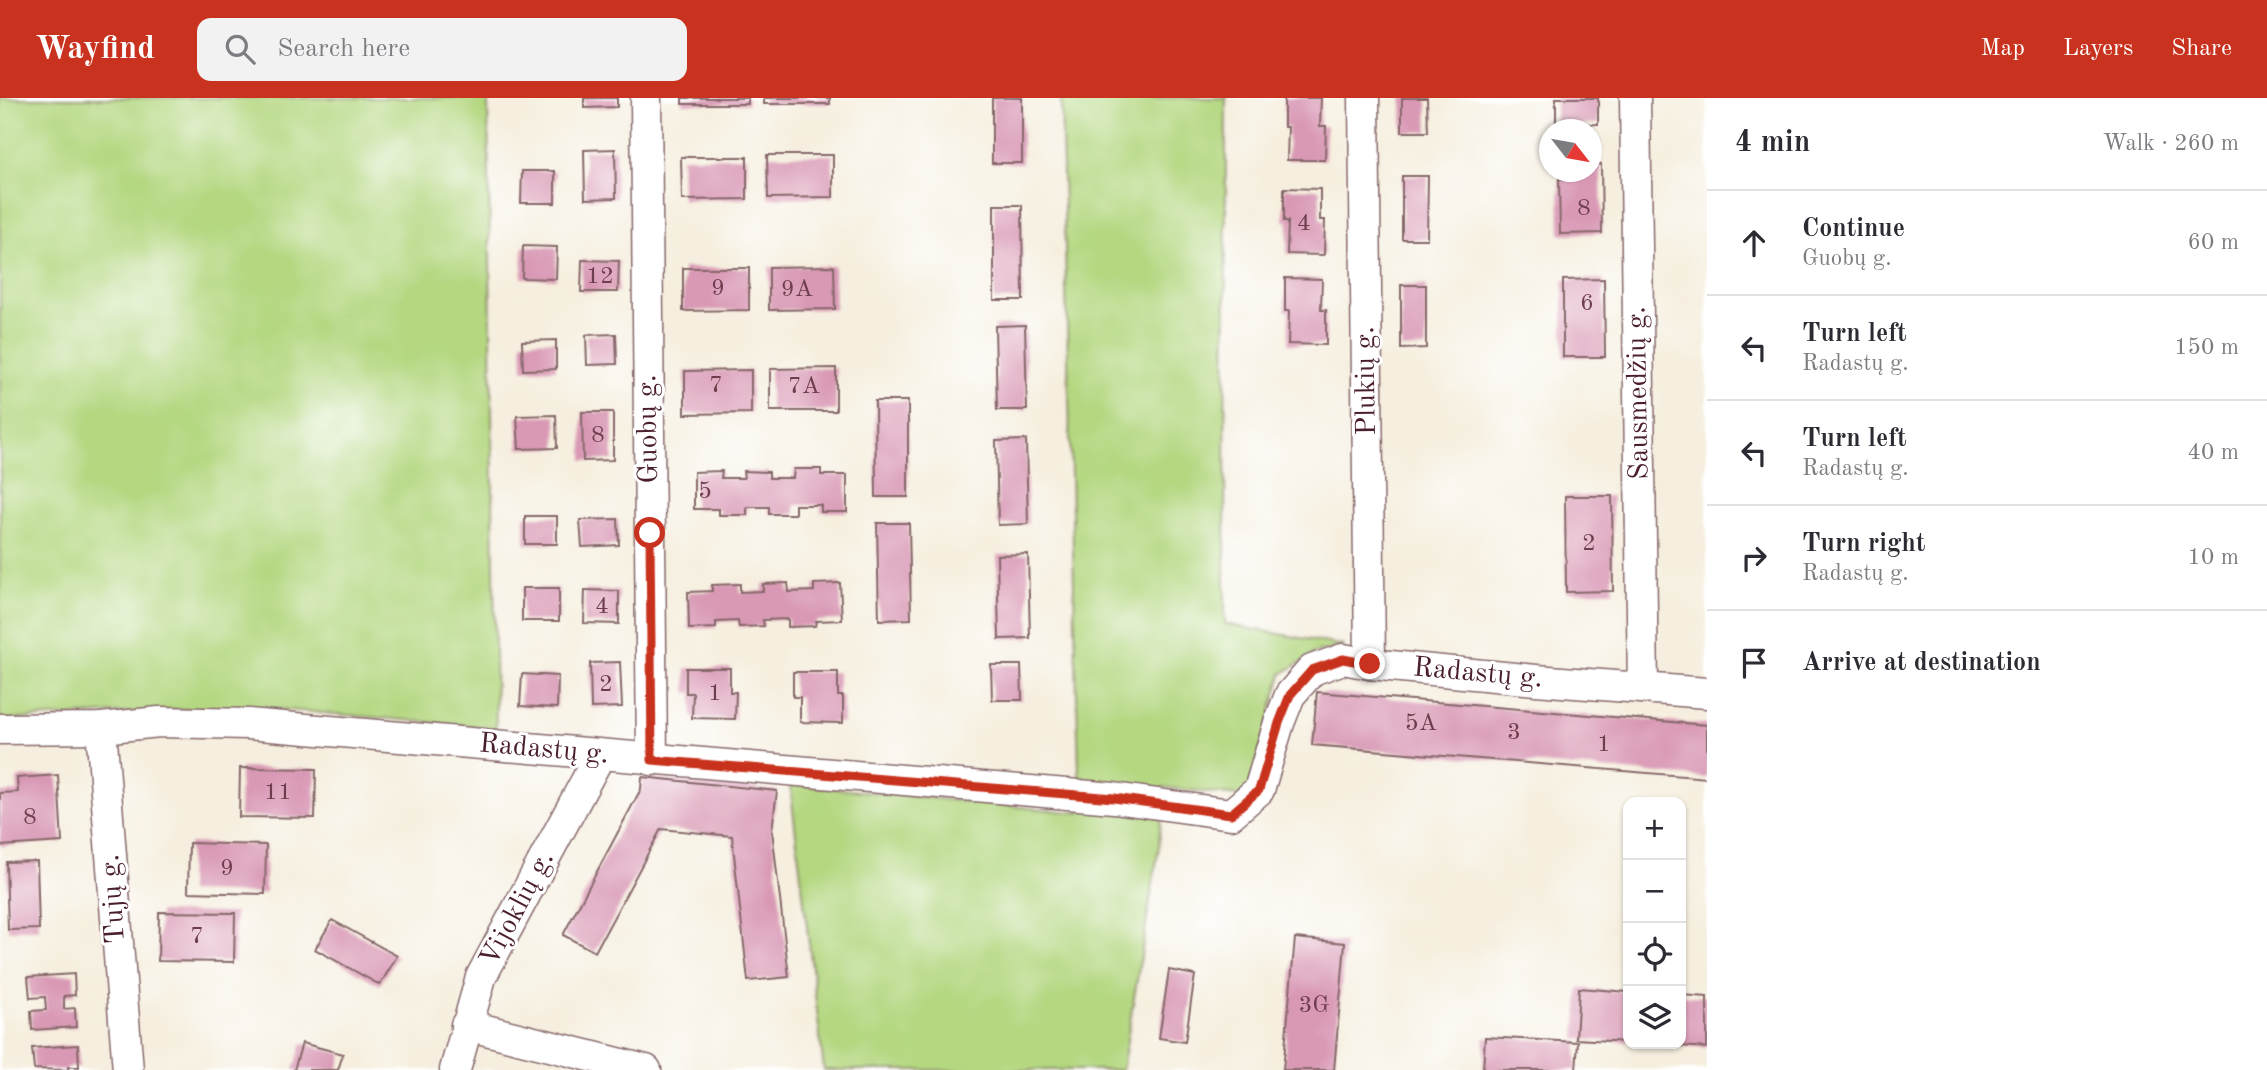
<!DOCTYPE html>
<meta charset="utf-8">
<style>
:root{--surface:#fff;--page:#f2f2f3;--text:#2b2b33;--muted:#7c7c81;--line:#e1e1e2;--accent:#c8321e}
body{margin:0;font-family:"Old Standard TT",serif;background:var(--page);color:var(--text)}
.controls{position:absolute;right:21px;bottom:21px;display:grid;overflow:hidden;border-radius:14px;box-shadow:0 2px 5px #0004}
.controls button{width:63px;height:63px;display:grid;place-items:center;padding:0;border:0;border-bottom:2px solid var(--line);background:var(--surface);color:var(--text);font:35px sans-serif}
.compass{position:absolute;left:1539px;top:21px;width:63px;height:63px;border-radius:50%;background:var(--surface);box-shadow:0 2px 5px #0004;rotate:121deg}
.stop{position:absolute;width:21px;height:21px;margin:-16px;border:5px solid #c8321e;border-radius:50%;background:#fff}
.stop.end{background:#c8321e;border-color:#fff;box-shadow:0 2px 7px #0008}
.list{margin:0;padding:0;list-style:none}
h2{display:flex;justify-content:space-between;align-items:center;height:91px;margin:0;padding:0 28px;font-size:30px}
h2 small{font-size:23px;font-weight:400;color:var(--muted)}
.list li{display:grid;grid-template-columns:46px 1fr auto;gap:21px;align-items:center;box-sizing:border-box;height:105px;padding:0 28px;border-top:2px solid var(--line)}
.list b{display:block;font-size:26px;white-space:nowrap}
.list p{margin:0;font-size:23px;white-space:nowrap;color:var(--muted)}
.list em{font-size:23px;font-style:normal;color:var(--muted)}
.icon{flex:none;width:38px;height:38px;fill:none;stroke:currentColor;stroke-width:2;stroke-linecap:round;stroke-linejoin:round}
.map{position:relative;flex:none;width:1707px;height:972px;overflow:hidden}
header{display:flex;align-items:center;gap:42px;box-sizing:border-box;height:98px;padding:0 35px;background:var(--accent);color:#fff}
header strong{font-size:33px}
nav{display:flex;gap:38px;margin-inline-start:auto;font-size:24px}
.search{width:490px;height:63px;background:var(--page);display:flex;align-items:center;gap:18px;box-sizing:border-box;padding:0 24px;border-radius:14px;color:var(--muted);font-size:26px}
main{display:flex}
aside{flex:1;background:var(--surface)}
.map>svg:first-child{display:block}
.green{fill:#b4d780;stroke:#7f7b56;stroke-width:2}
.building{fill:#d999b5}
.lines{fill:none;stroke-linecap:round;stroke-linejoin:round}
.minor-casing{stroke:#86686a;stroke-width:33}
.minor{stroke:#fff;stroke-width:30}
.route{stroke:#c8321e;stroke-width:9}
.labels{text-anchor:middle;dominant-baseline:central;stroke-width:6;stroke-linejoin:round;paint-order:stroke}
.number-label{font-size:24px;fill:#6e3e4e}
.street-label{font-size:28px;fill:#4a1f2b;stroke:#fff}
</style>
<header>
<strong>Wayfind</strong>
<div class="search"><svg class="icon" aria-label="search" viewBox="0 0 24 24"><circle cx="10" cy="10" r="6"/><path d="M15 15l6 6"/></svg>Search here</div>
<nav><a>Map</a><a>Layers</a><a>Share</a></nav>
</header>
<main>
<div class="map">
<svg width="1707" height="972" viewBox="0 0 1707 972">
<rect width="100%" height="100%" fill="#fff"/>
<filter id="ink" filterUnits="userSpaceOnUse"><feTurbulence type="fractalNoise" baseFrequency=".0143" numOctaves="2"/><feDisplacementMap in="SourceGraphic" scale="14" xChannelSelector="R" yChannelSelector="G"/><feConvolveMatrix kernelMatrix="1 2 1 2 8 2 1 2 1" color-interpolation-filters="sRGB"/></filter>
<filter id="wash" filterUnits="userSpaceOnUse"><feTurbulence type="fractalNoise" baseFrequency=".00686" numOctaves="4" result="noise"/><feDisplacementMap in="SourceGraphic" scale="28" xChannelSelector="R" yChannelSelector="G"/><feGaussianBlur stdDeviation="1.57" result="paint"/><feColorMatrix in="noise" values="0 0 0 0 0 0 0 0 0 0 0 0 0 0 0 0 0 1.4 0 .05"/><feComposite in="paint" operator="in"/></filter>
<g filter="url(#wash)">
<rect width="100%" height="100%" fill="#f6efdf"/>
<g class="green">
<path d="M0,0h488l8,630 -254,-22 -242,14z"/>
<path d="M1061,0h165l-1,526 119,22 -29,7 -33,21 -36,123 -83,-10 -4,60 -37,223h-298l-34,-286 290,29z"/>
</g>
<g id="blocks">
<g class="building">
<path d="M584,0h33v9l-33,1z"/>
<rect x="682" y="0" width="66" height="6"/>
<rect x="764" y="0" width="66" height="6"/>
<rect x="992" y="0" width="30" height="65"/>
<path d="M1284,0h37l-1,28h6l-1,34h-38l1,-33h-4z"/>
<path d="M1402,0h25l1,34h-26z"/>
<path d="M1556,0h42v26l-42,1z"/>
<path d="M615,51l1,49 -31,1 -1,-49z"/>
<path d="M767,57h66v42l-65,1z"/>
<path d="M681,59h66v42l-65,1z"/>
<path d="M1591,66h10l1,69 -42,1 -1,-55h13v-7h19z"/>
<path d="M522,73h33v32h-34z"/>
<path d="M1402,78h26l-1,63h-25z"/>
<path d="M1284,90l36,1v31h5l-1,35 -37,-1 1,-33h-4z"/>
<path d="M994,107h28l1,95h-29z"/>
<path d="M523,148l34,1 -1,32 -34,-1z"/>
<path d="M582,162l37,1 -1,31h-37z"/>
<path d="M834,168l1,43 -66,1v-43z"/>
<path d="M683,170h66v42l-66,1z"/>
<path d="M1285,180l37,1 -1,31h5v35l-38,-1 1,-33h-4z"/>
<path d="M1604,181l1,78h-42v-77z"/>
<path d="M1401,187h25v63l-25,1z"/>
<path d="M1025,227l2,85h-30l-2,-84z"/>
<path d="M616,236l1,30 -30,1 -1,-30z"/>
<path d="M556,242v29l-33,1 -1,-29z"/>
<path d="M836,270v43h-66v-42z"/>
<path d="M751,272v43l-66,1v-43z"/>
<path d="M875,303h33v96h-32z"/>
<path d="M582,314h31v48l-30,1z"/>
<path d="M556,317l1,33 -38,1 -2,-33z"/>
<path d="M1026,342l2,84 -30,1 -2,-84z"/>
<path d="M794,371h27v6h26v37h-26v-7h-26v9h-26v-7h-22v8h-28v-6h-25v-37l28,-1 -1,7h23l-1,-7 26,1v6h24z"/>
<path d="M1565,398h47l1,95 -47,1z"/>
<rect x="525" y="418" width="32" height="28"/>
<path d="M618,421l1,26 -37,2 -2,-27z"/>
<path d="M877,425h32l2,96 -32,1z"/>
<path d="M1028,456l2,84 -31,1 -2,-84z"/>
<path d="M788,485l1,9 25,-1v-7l26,-1 2,37 -26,1 -1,5 -27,1v-8l-25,1 1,6 -25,1 -1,-6 -22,1v6l-27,1 -1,-37 24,-1v-6l28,-1v8l23,-1v-7z"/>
<rect x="522" y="490" width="37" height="33"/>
<path d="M585,492l34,1v33l-35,-1z"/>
<path d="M620,564l2,45 -31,1 -1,-45z"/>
<path d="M991,567h30l1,35h-30z"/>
<path d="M686,570h44v24h6l-1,27 -43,-1 1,-25h-7z"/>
<path d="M793,574h45v24h5v27l-43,-1v-25h-7z"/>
<path d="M522,576l36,2 -1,32 -37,-2z"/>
<path d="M1317,594l390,33v53l-395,-33z"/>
<path d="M240,670l76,1 -1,49 -76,-1z"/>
<path d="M58,677l4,67 -62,4v-53l18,-1 -1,-14z"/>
<path d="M642,679l135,14 -5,39 17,147 -41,4 -16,-145 -71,-7 -66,123 -32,-17 78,-146z"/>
<path d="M189,745l77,2 -1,49 -77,-2z"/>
<path d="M37,763l2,68 -31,1 -2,-68z"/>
<path d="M159,814l76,1 -1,49 -76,-1z"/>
<path d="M332,822l65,36 -17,29 -65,-36z"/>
<path d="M1295,840l50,5 -11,127h-51z"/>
<path d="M1169,872l26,5 -10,67 -26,-4z"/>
<path d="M74,876l1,21 -11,1v13l11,-1 1,19 -44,3 -1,-19 15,-1 -1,-13 -15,1 -2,-21z"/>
<path d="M1579,890l49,4v50l-52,-3z"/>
<path d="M1681,897l26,2v51l-26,-2z"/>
<path d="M1485,939l93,5 -2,28h-93z"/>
<path d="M302,945l41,11 -5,16h-44z"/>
<path d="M78,947l1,22h-11v3l-34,-1 -2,-21z"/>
</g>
</g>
</g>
<g filter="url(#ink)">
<use href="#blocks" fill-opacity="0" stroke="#86686a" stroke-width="2"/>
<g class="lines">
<defs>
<g id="minor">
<path d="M646,0l6,662"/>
<path d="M1364,0l6,566"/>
<path d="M1635,0l8,590"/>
<path d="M101,630l27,342"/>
<path d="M0,631l101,-1 58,-6 89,2 866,74 117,16 28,-24 20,-67 11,-28 22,-25 31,-11 27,5 166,16 171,13"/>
<path d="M466,927l180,45"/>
<path d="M455,972l26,-93 119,-222"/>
</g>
</defs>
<use href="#minor" class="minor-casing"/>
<use href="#minor" class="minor"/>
</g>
</g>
<g class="lines" filter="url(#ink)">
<path class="route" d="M650,435l2,227 462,38 117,16 28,-24 20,-67 11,-28 22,-25 31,-11 27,5"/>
</g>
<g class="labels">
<g class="number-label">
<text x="1584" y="111">8</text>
<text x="1304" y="126">4</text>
<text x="600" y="179">12</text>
<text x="718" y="191">9</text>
<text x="797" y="192">9A</text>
<text x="1587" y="206">6</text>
<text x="716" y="288">7</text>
<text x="804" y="289">7A</text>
<text x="598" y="338">8</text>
<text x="705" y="394">5</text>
<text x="1589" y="446">2</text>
<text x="602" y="509">4</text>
<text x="606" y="587">2</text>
<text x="715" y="596">1</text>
<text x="1421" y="626">5A</text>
<text x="1514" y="635">3</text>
<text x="1604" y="647">1</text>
<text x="278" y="695">11</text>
<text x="30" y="720">8</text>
<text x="227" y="771">9</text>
<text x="197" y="839">7</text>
<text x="1314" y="908">3G</text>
</g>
<g class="street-label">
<text transform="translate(1367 283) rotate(-91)">Plukių g.</text>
<text transform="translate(1639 295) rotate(-91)">Sausmedžių g.</text>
<text transform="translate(649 331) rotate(-91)">Guobų g.</text>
<text transform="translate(1478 576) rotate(5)">Radastų g.</text>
<text transform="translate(544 652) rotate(5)">Radastų g.</text>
<text transform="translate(114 801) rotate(-94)">Tujų g.</text>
<text transform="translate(518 811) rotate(-62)">Vijoklių g.</text>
</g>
</g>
</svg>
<div class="controls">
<button>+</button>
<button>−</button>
<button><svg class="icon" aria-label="locate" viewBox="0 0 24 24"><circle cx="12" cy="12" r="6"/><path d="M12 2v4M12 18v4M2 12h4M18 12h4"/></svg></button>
<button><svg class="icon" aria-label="layers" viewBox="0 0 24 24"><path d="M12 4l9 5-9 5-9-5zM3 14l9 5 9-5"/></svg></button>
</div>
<svg class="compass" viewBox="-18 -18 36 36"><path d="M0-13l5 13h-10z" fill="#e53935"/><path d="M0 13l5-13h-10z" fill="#7c7c81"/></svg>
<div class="stop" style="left:650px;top:435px"></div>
<div class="stop end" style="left:1370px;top:566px"></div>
</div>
<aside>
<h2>4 min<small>Walk · 260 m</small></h2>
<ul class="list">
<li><svg class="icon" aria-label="ahead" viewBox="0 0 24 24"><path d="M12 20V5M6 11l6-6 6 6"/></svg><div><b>Continue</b><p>Guobų g.</p></div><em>60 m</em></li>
<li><svg class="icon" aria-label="left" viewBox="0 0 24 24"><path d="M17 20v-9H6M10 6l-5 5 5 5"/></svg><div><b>Turn left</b><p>Radastų g.</p></div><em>150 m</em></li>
<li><svg class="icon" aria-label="left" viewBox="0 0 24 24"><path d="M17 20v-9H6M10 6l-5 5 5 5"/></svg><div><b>Turn left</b><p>Radastų g.</p></div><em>40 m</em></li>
<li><svg class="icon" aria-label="right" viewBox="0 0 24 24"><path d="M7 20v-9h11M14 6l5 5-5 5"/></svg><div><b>Turn right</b><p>Radastų g.</p></div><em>10 m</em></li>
<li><svg class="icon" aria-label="arrive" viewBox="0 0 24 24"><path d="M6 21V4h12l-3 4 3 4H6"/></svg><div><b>Arrive at destination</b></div></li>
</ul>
</aside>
</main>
